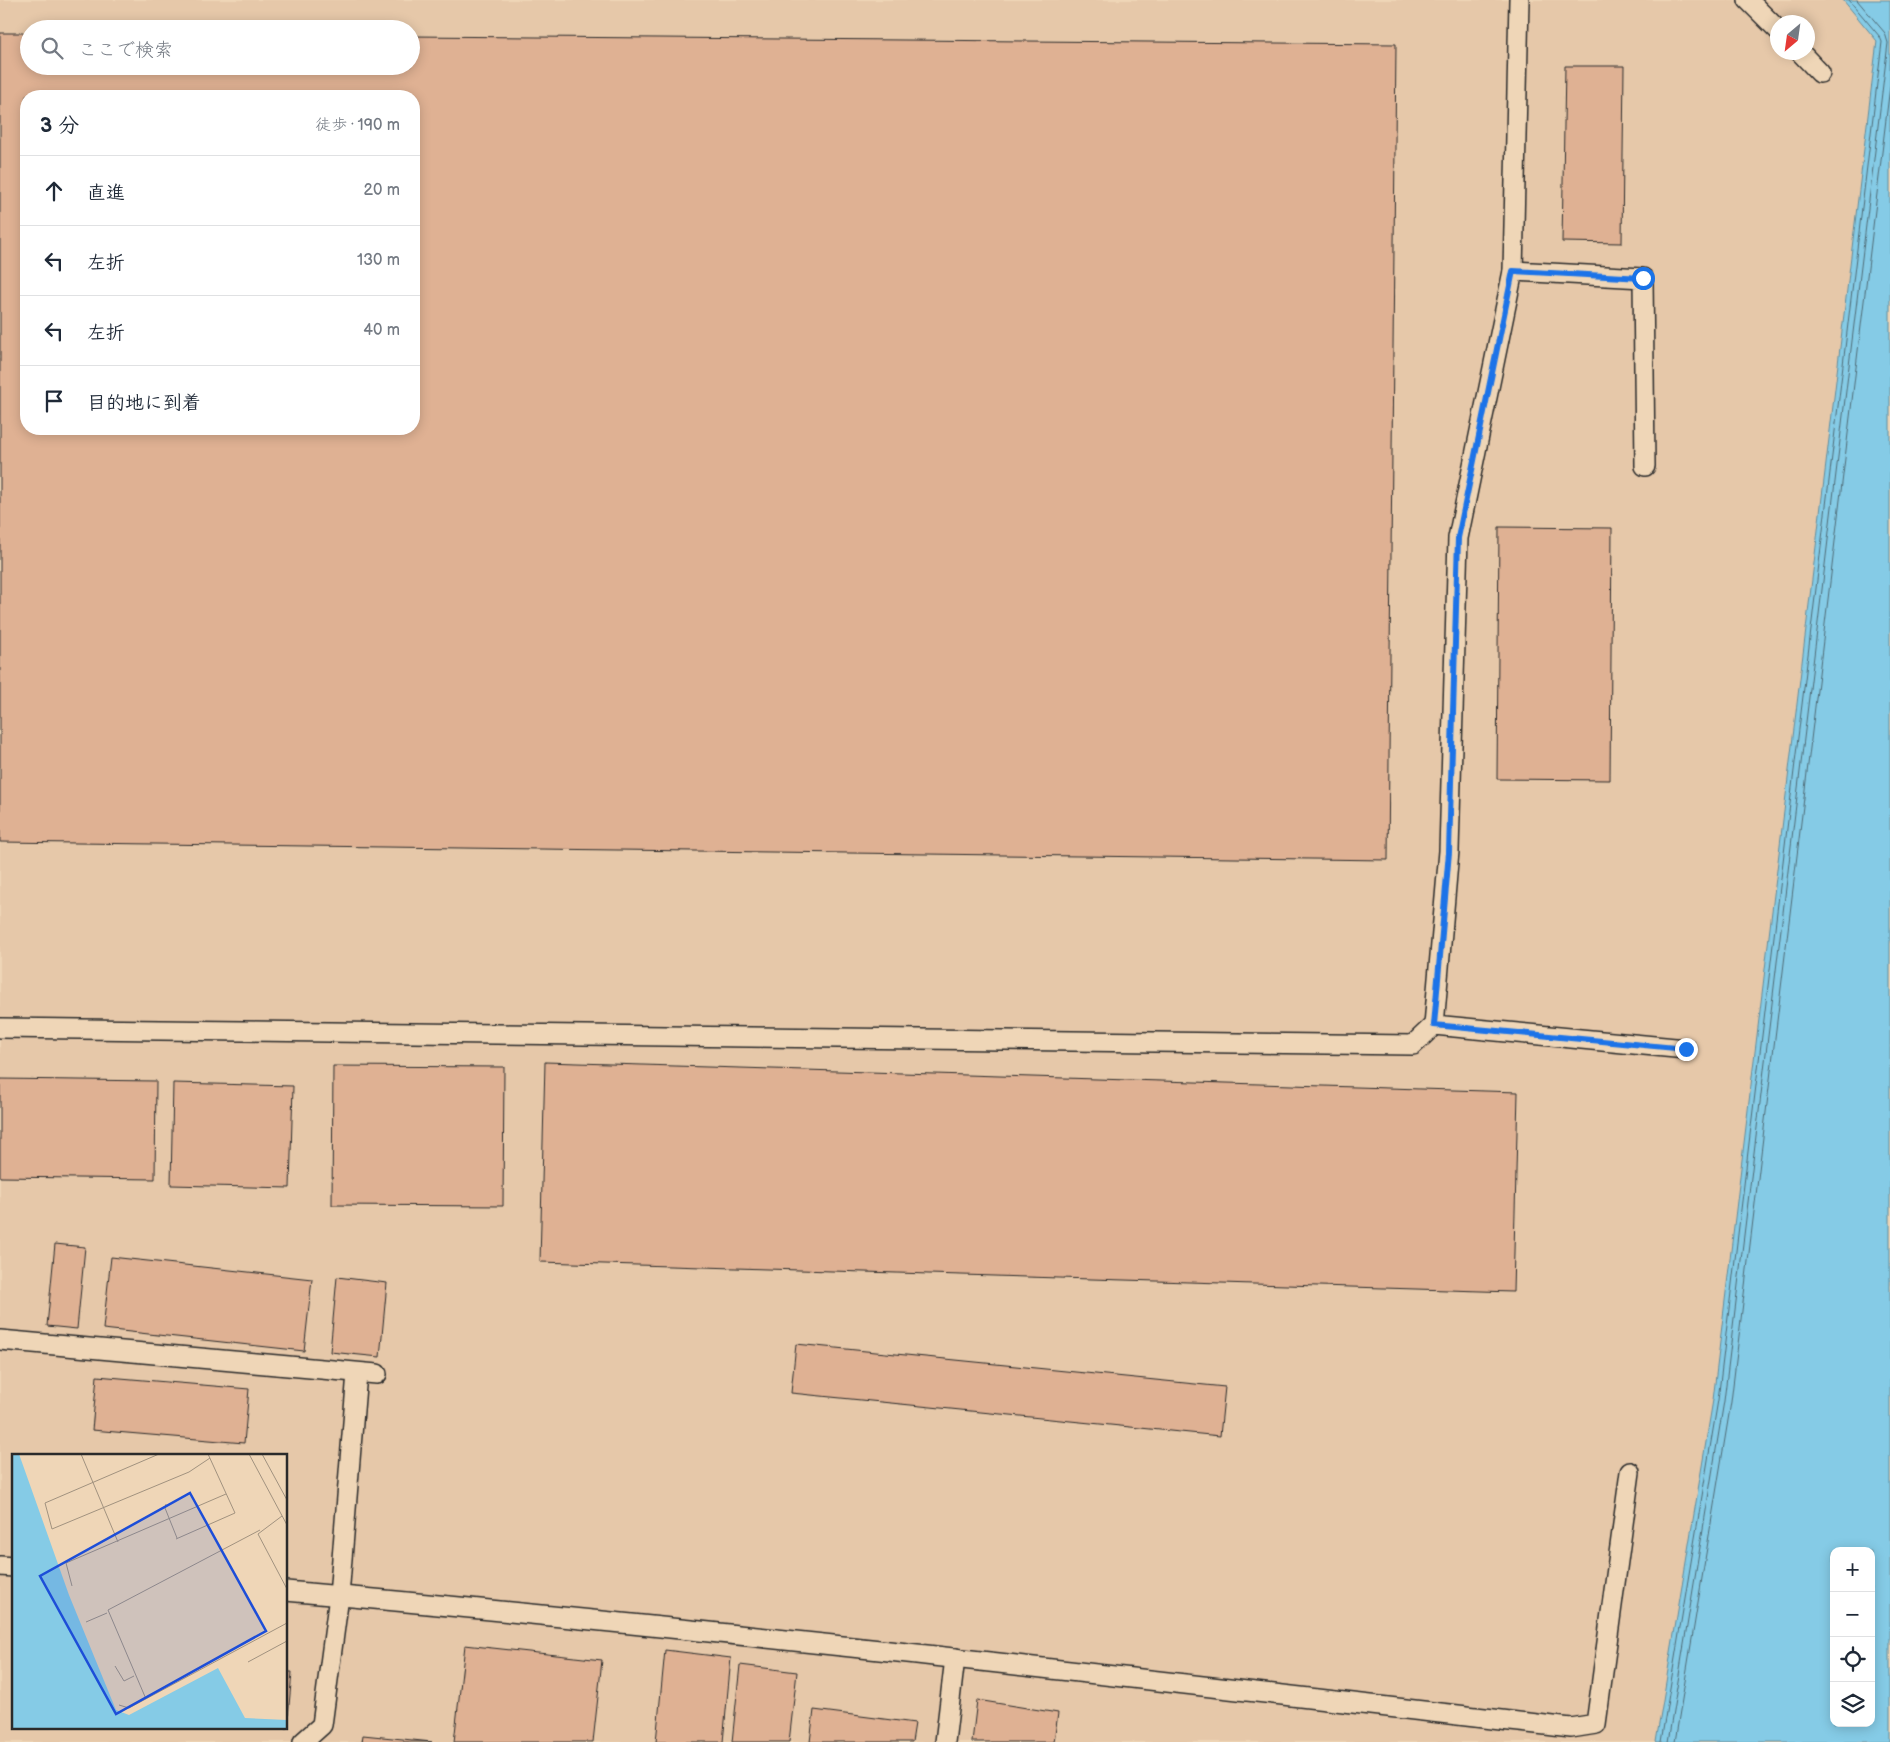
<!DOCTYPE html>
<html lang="ja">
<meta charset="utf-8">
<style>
:root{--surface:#fff;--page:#f2f2f3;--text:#1f2937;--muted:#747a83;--line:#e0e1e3}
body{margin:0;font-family:"Balsamiq Sans","Klee One",sans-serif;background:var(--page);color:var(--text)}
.controls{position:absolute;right:15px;bottom:15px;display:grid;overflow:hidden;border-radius:10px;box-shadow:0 2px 12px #0003}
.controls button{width:45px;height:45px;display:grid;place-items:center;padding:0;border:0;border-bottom:1px solid var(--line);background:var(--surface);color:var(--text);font:25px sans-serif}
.compass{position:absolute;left:1770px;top:15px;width:45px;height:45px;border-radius:50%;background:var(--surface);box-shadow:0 2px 12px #0003;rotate:209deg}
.stop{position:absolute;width:15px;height:15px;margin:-11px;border:4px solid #1a73e8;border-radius:50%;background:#fff}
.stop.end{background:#1a73e8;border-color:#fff;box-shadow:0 1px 5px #0008}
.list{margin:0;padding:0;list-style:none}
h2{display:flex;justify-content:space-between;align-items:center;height:65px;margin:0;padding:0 20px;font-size:21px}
h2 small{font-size:16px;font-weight:400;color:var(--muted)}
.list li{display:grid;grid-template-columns:32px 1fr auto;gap:15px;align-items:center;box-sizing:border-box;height:70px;padding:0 20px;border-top:1px solid var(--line)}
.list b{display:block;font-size:19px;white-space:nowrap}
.list em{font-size:16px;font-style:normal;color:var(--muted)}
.icon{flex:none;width:28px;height:28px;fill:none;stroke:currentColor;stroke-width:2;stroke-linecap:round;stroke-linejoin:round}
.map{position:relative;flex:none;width:1890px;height:1742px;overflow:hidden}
.search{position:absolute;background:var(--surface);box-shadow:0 2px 12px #0003;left:20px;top:20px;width:400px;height:55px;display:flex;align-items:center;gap:12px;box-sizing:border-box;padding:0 18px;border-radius:28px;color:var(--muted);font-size:19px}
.panel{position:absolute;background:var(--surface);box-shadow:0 2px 12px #0003;left:20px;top:90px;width:400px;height:345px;border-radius:20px}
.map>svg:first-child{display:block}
.built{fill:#e6c8a9;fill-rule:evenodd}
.water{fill:#85cbe6;stroke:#618b9b;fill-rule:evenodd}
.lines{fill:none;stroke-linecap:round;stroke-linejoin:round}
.shore{stroke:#4f6b76;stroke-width:1}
.building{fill:#dfb193;stroke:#2b2b2b;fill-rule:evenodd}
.service-casing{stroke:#2b2b2b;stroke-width:22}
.service{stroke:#efd6b7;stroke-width:19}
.route{stroke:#1a73e8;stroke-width:6}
.inset-road{fill:none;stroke:#a1927f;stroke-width:1}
.view{fill:#1d4ed8;fill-opacity:0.15;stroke:#1d4ed8;stroke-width:2.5}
.inset-edge{fill:none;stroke:#2b2b2b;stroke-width:2.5}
</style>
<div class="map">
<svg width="1890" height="1742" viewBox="0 0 1890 1742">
<rect width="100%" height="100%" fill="#efd6b7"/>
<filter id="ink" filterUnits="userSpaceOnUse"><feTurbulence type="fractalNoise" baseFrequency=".02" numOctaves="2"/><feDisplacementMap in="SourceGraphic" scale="10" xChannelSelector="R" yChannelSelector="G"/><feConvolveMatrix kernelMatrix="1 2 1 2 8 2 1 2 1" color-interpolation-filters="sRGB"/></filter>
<g filter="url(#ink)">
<path class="built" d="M0,0h1843l34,41 -164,1359 -57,342h-1656zM1778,22h30v30h-30zM29,29h382v37h-382zM26,96h388v333h-388zM14,1456h272v272h-272z"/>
<path class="water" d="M1843,0h47v1742h-234l57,-342 164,-1359zM1834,1551h37v172h-37z"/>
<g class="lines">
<g class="shore">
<path d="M1661,1742l57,-342 164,-1358 -2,-5 -31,-37"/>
<path d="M1668,1742l56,-341 164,-1358 -3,-10 -28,-33"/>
<path d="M1675,1742l56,-340 159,-1316"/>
</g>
</g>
<g class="building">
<path d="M0,33h29v33h382v-30l985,8 -8,816 -1388,-18zM26,96h388v333h-388z"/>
<path d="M1565,66h59l-2,177 -60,-1z"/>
<path d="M1499,527l113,1 -2,252 -113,-1z"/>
<path d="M545,1062l973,30 -5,200 -973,-30z"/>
<path d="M333,1066l171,1 -1,139 -171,-1z"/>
<path d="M0,1079l156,2 -1,98 -155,-2z"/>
<path d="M173,1083l120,3 -3,102 -119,-3z"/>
<path d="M55,1244l30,3 -8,82 -30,-3z"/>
<path d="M111,1257l201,22 -8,72 -201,-22z"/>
<path d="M337,1277l50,6 -7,74 -50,-5z"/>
<path d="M796,1344l429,43 -5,49 -429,-43z"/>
<path d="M97,1376l152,13 -5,54 -152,-13z"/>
<path d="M465,1645l137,15 -9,82h-139z"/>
<path d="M665,1650l66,8 -8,84h-67z"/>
<path d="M740,1665l57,7 -8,70h-57z"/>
<path d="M286,1672h6l-5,56h-1z"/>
<path d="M977,1700l81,13 -4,29h-82z"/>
<path d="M814,1710l101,13 -3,19h-102z"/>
<path d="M363,1735l69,7h-70z"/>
</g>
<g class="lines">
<defs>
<g id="service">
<path d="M1748,0l30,30"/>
<path d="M1800,52l20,21"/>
<path d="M1513,271l130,7 2,188"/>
<path d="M1434,1025l252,24"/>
<path d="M0,1028l1413,17 21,-20 15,-174 9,-313 55,-267 6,-271"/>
<path d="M0,1340l377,34"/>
<path d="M0,1566l14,1"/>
<path d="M286,1591c429,38 857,88 1285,137l25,-4 34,-252"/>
<path d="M303,1742l19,-17 17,-129 18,-223"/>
<path d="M945,1742l10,-84"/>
</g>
</defs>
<use href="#service" class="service-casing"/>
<use href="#service" class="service"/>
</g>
</g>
<g class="lines" filter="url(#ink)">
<path class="route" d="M1643,278l-130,-7 -55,267 -9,314 -15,173 252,24"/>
</g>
<g transform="translate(12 1454)">
<rect width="275" height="275" fill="#efd6b7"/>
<path d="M0,0h7l50,141 47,115 13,5 89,-47 27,50 42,2v9h-275z" fill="#85cbe6"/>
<path class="inset-road" d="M69,0l37,88M147,0l-114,49 7,26 137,-57 21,-14M237,0l38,71M250,0l25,46M154,50l-1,4 12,30M270,62l-24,18 29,55M164,85l59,-26 -27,-59M60,132l-6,-23 160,-69M74,168l21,-9M236,208l39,-21M103,212l9,15 10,-5M134,245l-38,-89 152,-80M107,251l10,3 158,-85"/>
<path class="view" d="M178,39l76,138 -150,83 -76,-138z"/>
<rect width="275" height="275" class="inset-edge"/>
</g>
</svg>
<div class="controls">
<button>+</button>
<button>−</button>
<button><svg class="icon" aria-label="locate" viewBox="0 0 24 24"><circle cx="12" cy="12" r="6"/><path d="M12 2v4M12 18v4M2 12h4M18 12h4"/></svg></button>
<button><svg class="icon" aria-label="layers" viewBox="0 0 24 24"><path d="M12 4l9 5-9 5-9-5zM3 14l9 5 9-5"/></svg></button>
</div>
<svg class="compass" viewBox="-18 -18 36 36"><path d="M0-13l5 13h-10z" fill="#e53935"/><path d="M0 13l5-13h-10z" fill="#747a83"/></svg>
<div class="stop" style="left:1643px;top:278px"></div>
<div class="stop end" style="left:1686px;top:1049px"></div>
<div class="search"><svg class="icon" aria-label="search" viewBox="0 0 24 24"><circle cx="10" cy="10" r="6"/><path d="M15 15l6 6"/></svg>ここで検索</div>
<section class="panel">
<h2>3 分<small>徒歩 · 190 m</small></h2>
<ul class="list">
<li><svg class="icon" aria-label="ahead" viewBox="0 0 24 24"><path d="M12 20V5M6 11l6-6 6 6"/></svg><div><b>直進</b></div><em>20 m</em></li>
<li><svg class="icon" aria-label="left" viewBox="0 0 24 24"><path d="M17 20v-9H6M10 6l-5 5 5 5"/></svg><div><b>左折</b></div><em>130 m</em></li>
<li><svg class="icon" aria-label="left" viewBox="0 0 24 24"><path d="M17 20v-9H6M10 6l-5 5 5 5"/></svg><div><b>左折</b></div><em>40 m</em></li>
<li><svg class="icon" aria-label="arrive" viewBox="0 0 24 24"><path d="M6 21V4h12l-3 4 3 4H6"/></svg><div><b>目的地に到着</b></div></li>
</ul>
</section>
</div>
